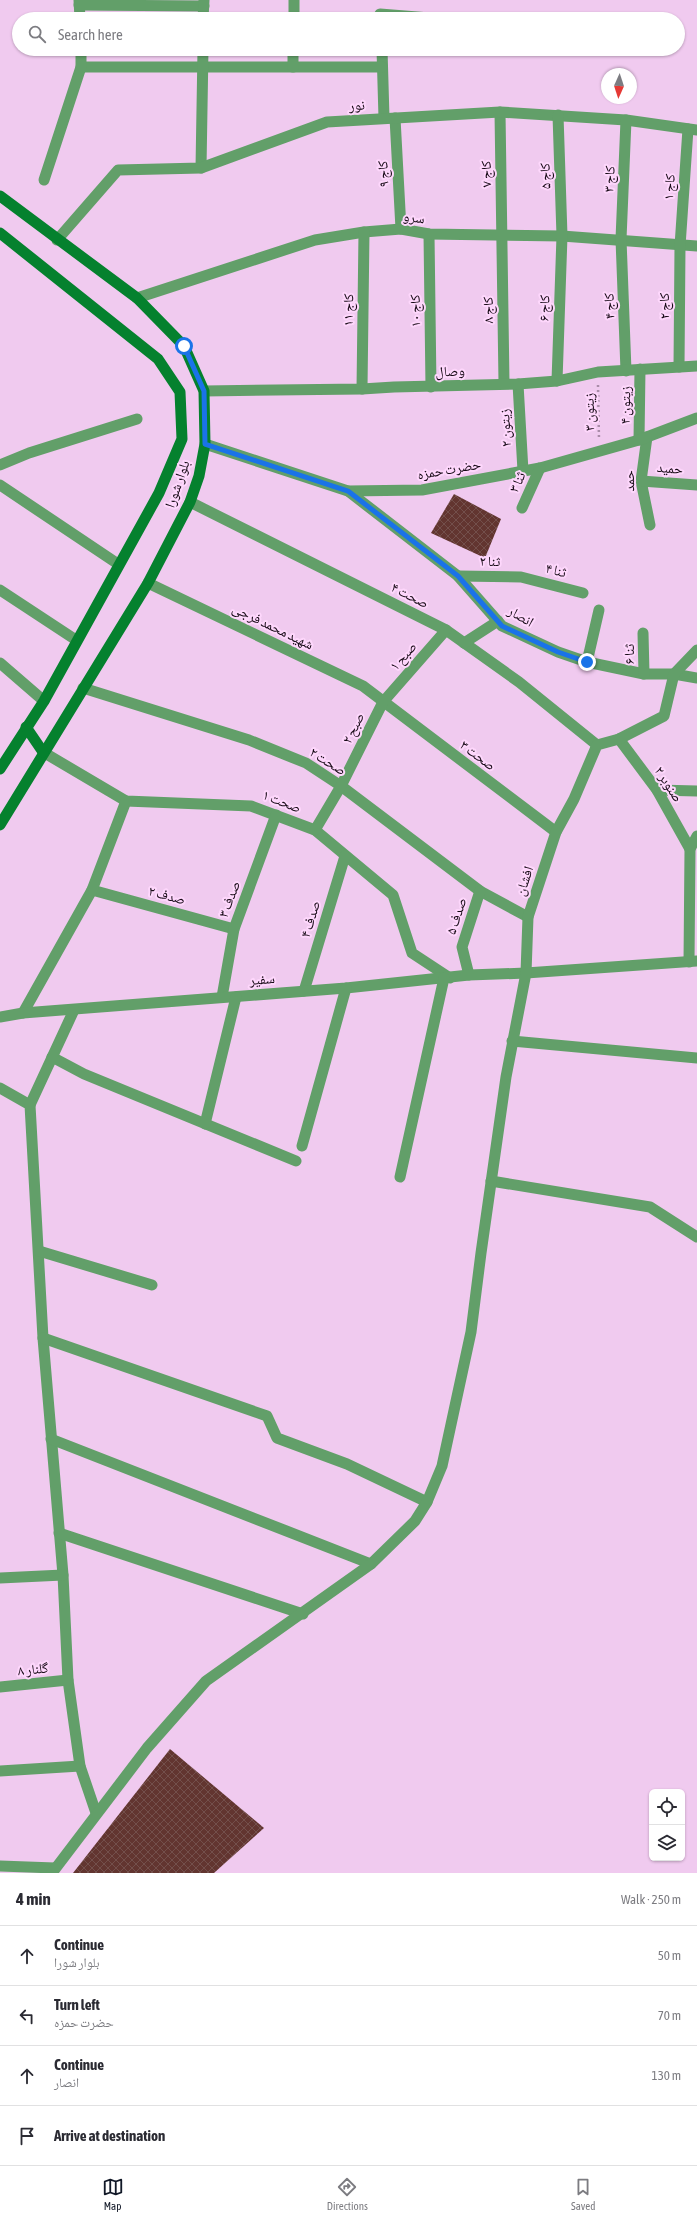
<!DOCTYPE html>
<meta charset="utf-8">
<style>
:root{--surface:#fff;--page:#f7f7f7;--text:#2b2b33;--muted:#7c7c81;--line:#e1e1e2;--accent:#111827}
body{margin:0;font-family:"Asap Condensed","Noto Naskh Arabic",sans-serif;background:var(--page);color:var(--text)}
.controls{position:absolute;right:12px;bottom:12px;display:grid;overflow:hidden;border-radius:6px;box-shadow:0 1px 3px #0004}
.controls button{width:36px;height:36px;display:grid;place-items:center;padding:0;border:0;border-bottom:1px solid var(--line);background:var(--surface);color:var(--text);font:20px sans-serif}
.compass{position:absolute;left:601px;top:68px;width:36px;height:36px;border-radius:50%;background:var(--surface);box-shadow:0 1px 3px #0004;rotate:183deg}
.stop{position:absolute;width:12px;height:12px;margin:-9px;border:3px solid #1a73e8;border-radius:50%;background:#fff}
.stop.end{background:#1a73e8;border-color:#fff;box-shadow:0 1px 4px #0008}
.list{margin:0;padding:0;list-style:none}
h2{display:flex;justify-content:space-between;align-items:center;height:52px;margin:0;padding:0 16px;font-size:17px}
h2 small{font-size:13px;font-weight:400;color:var(--muted)}
.list li{display:grid;grid-template-columns:26px 1fr auto;gap:12px;align-items:center;box-sizing:border-box;height:60px;padding:0 16px;border-top:1px solid var(--line)}
.list b{display:block;font-size:15px;white-space:nowrap}
.list p{margin:0;font-size:13px;white-space:nowrap;color:var(--muted)}
.list em{font-size:13px;font-style:normal;color:var(--muted)}
.icon{flex:none;width:22px;height:22px;fill:none;stroke:currentColor;stroke-width:2;stroke-linecap:round;stroke-linejoin:round}
.map{position:relative;flex:none;width:697px;height:1873px;overflow:hidden}
.search{position:absolute;background:var(--surface);box-shadow:0 1px 3px #0004;left:12px;right:12px;top:12px;height:44px;display:flex;align-items:center;gap:10px;box-sizing:border-box;padding:0 14px;border-radius:22px;color:var(--muted);font-size:15px}
.sheet{height:292px;background:var(--surface)}
nav{display:flex;justify-content:space-around;align-items:center;box-sizing:border-box;height:56px;border-top:1px solid var(--line);background:var(--surface);font-size:11px;color:var(--muted)}
nav a{display:grid;justify-items:center;gap:2px}
nav .on{color:var(--accent)}
.map>svg:first-child{display:block}
.building{fill:url(#building-cross-hatch)}
.lines{fill:none;stroke-linecap:round;stroke-linejoin:round}
.path{stroke:#aa8ca9;stroke-width:2.5;stroke-dasharray:2 3;stroke-linecap:butt}
.minor{stroke:#629f69;stroke-width:11}
.secondary{stroke:#05812e;stroke-width:11}
.route{stroke:#1a73e8;stroke-width:5}
.labels{text-anchor:middle;dominant-baseline:central;stroke-width:4;stroke-linejoin:round;paint-order:stroke}
.street-label{font-size:14px;fill:#160915;stroke:#fed7fc}
</style>
<div class="map">
<svg width="697" height="1873" viewBox="0 0 697 1873">
<defs>
<pattern id="building-cross-hatch" width="8" height="8" patternUnits="userSpaceOnUse"><rect width="8" height="8" fill="#623530"/><path d="M0 0l8 8M0 8l8-8" fill="none" stroke="#734f4b"/></pattern>
</defs>
<rect width="100%" height="100%" fill="#f0caef"/>
<g class="building">
<path d="M454,494l47,25 -16,39 -54,-25z"/>
<path d="M170,1749l94,79 -50,45h-141z"/>
</g>
<g class="lines">
<path class="path" d="M598,385l1,55"/>
<g class="minor">
<path d="M79,0l1,19"/>
<path d="M79,5l125,1"/>
<path d="M203,19l1,-19"/>
<path d="M294,19v-19"/>
<path d="M380,19v-5l62,5"/>
<path d="M382,49l2,69"/>
<path d="M81,67h301"/>
<path d="M293,67v-18"/>
<path d="M500,112l4,271"/>
<path d="M395,118l6,111"/>
<path d="M201,168l2,-119"/>
<path d="M44,180l37,-113v-18"/>
<path d="M429,234l2,153"/>
<path d="M57,240l61,-70 83,-2 126,-46 173,-10 126,8 71,10"/>
<path d="M137,298l178,-58 49,-8 37,-3 28,5 133,2 135,10"/>
<path d="M679,367l1,-121 8,-117"/>
<path d="M626,371l-5,-132 5,-119"/>
<path d="M557,381l5,-145 -4,-121"/>
<path d="M518,384l5,87"/>
<path d="M362,389l2,-157"/>
<path d="M204,391l158,-2 32,-2 124,-3 39,-3 41,-9 99,-6"/>
<path d="M647,437l-6,44 9,44"/>
<path d="M639,440l1,-71"/>
<path d="M205,444l143,47 74,-1 118,-22 99,-28 58,-22"/>
<path d="M0,465l29,-12 108,-34"/>
<path d="M641,481l56,4"/>
<path d="M0,485l118,79"/>
<path d="M348,491l110,85 44,50 56,26 29,10 57,12h30l23,4"/>
<path d="M190,502l256,128 73,52 78,63"/>
<path d="M522,508l18,-40"/>
<path d="M458,576l63,1 62,16"/>
<path d="M148,583l215,103 193,146"/>
<path d="M0,590l76,50"/>
<path d="M643,633l1,41"/>
<path d="M464,643l34,-22"/>
<path d="M587,662l12,-52"/>
<path d="M0,663l44,38"/>
<path d="M83,688l166,52 57,23 35,23 139,105 48,26"/>
<path d="M619,739l38,51 33,59"/>
<path d="M43,752l83,49 125,5 64,24 78,65 19,58 38,25"/>
<path d="M657,790l40,1"/>
<path d="M315,830l26,-44 42,-84 63,-72"/>
<path d="M92,890l142,39"/>
<path d="M689,962l1,-113 7,-13"/>
<path d="M469,975l-7,-28 18,-56"/>
<path d="M304,991l41,-135"/>
<path d="M222,997l12,-68 42,-114"/>
<path d="M23,1013l69,-123 34,-89"/>
<path d="M0,1017l23,-4 323,-25 123,-13 57,-2 171,-12"/>
<path d="M512,1041l185,17"/>
<path d="M52,1057l32,17 212,87"/>
<path d="M0,1088l30,17 13,233 20,237 5,105 12,86 16,47"/>
<path d="M30,1105l44,-95"/>
<path d="M205,1124l31,-127"/>
<path d="M302,1146l44,-158"/>
<path d="M400,1177l44,-199"/>
<path d="M491,1181l159,26 47,30"/>
<path d="M39,1251l113,34"/>
<path d="M43,1338l224,78 10,22 70,26 80,38"/>
<path d="M51,1439l320,125"/>
<path d="M59,1533l244,81"/>
<path d="M0,1578l63,-3"/>
<path d="M0,1687l68,-7"/>
<path d="M0,1771l80,-5"/>
<path d="M0,1866l55,2"/>
<path d="M52,1873l95,-125 59,-67 165,-117 44,-43 12,-19 15,-36 29,-134 10,-79 25,-176 20,-104 2,-56 28,-85 18,-33 23,-54 22,-6 45,-23 10,-42 23,-24"/>
</g>
<g class="secondary">
<path d="M0,196l137,102 47,48 20,45 1,53 -6,32 -9,26 -42,81 -148,242"/>
<path d="M0,233l158,126 22,33 2,47 -23,54 -115,208 -44,68"/>
<path d="M26,727l17,25"/>
</g>
</g>
<g class="lines">
<path class="route" d="M184,346l20,45 1,53 143,47 110,85 44,50 56,26 29,10"/>
</g>
<g class="labels">
<g class="street-label">
<text transform="translate(357 105) rotate(-3)">نور</text>
<text transform="translate(383 174) rotate(-93)">کاج ۹</text>
<text transform="translate(486 174) rotate(-91)">کاج ۷</text>
<text transform="translate(545 176) rotate(-92)">کاج ۵</text>
<text transform="translate(609 179) rotate(-87)">کاج ۳</text>
<text transform="translate(669 187) rotate(-86)">کاج ۱</text>
<text transform="translate(414 217) rotate(7)">سرو</text>
<text transform="translate(609 306) rotate(-92)">کاج ۴</text>
<text transform="translate(664 306) rotate(-90)">کاج ۲</text>
<text transform="translate(544 308) rotate(-88)">کاج ۶</text>
<text transform="translate(348 310) rotate(-89)">کاج ۱۱</text>
<text transform="translate(488 310) rotate(-91)">کاج ۸</text>
<text transform="translate(415 311) rotate(-91)">کاج ۱۰</text>
<text transform="translate(450 371) rotate(-3)">وصال</text>
<text transform="translate(625 405) rotate(-89)">زیتون ۴</text>
<text transform="translate(589 412) rotate(-91)">زیتون ۳</text>
<text transform="translate(505 428) rotate(-93)">زیتون ۲</text>
<text transform="translate(670 468) rotate(5)">حمید</text>
<text transform="translate(449 469) rotate(-10)">حضرت حمزه</text>
<text transform="translate(629 481) rotate(-92)">حمد</text>
<text transform="translate(517 482) rotate(-65)">ثنا ۳</text>
<text transform="translate(177 484) rotate(-71)">بلوار شورا</text>
<text transform="translate(490 561) rotate(1)">ثنا ۲</text>
<text transform="translate(556 570) rotate(14)">ثنا ۴</text>
<text transform="translate(410 595) rotate(27)">صحت ۴</text>
<text transform="translate(521 616) rotate(30)">انصار</text>
<text transform="translate(273 626) rotate(26)">شهید محمد فرجی</text>
<text transform="translate(629 654) rotate(-91)">ثنا ۶</text>
<text transform="translate(403 656) rotate(-49)">صبح ۱</text>
<text transform="translate(353 728) rotate(-64)">صبح ۲</text>
<text transform="translate(478 755) rotate(37)">صحت ۳</text>
<text transform="translate(328 761) rotate(32)">صحت ۲</text>
<text transform="translate(669 784) rotate(57)">صنوبر ۲</text>
<text transform="translate(282 801) rotate(21)">صحت ۱</text>
<text transform="translate(524 881) rotate(-72)">افشان</text>
<text transform="translate(167 895) rotate(15)">صدف ۲</text>
<text transform="translate(229 899) rotate(-69)">صدف ۳</text>
<text transform="translate(456 916) rotate(-72)">صدف ۵</text>
<text transform="translate(310 919) rotate(-73)">صدف ۴</text>
<text transform="translate(262 979) rotate(-5)">سفیر</text>
<text transform="translate(33 1669) rotate(-6)">گلنار ۸</text>
</g>
</g>
</svg>
<div class="controls">
<button><svg class="icon" aria-label="locate" viewBox="0 0 24 24"><circle cx="12" cy="12" r="6"/><path d="M12 2v4M12 18v4M2 12h4M18 12h4"/></svg></button>
<button><svg class="icon" aria-label="layers" viewBox="0 0 24 24"><path d="M12 4l9 5-9 5-9-5zM3 14l9 5 9-5"/></svg></button>
</div>
<svg class="compass" viewBox="-18 -18 36 36"><path d="M0-13l5 13h-10z" fill="#e53935"/><path d="M0 13l5-13h-10z" fill="#7c7c81"/></svg>
<div class="stop" style="left:184px;top:346px"></div>
<div class="stop end" style="left:587px;top:662px"></div>
<div class="search"><svg class="icon" aria-label="search" viewBox="0 0 24 24"><circle cx="10" cy="10" r="6"/><path d="M15 15l6 6"/></svg>Search here</div>
</div>
<section class="sheet">
<h2>4 min<small>Walk · 250 m</small></h2>
<ul class="list">
<li><svg class="icon" aria-label="ahead" viewBox="0 0 24 24"><path d="M12 20V5M6 11l6-6 6 6"/></svg><div><b>Continue</b><p>بلوار شورا</p></div><em>50 m</em></li>
<li><svg class="icon" aria-label="left" viewBox="0 0 24 24"><path d="M17 20v-9H6M10 6l-5 5 5 5"/></svg><div><b>Turn left</b><p>حضرت حمزه</p></div><em>70 m</em></li>
<li><svg class="icon" aria-label="ahead" viewBox="0 0 24 24"><path d="M12 20V5M6 11l6-6 6 6"/></svg><div><b>Continue</b><p>انصار</p></div><em>130 m</em></li>
<li><svg class="icon" aria-label="arrive" viewBox="0 0 24 24"><path d="M6 21V4h12l-3 4 3 4H6"/></svg><div><b>Arrive at destination</b></div></li>
</ul>
</section>
<nav>
<a class="on"><svg class="icon" aria-label="map" viewBox="0 0 24 24"><path d="M3 6l6-2 6 2 6-2v14l-6 2-6-2-6 2zM9 4v14M15 6v14"/></svg>Map</a>
<a><svg class="icon" aria-label="directions" viewBox="0 0 24 24"><path d="M12 3l9 9-9 9-9-9zM9 14v-3h6M13 9l2 2-2 2"/></svg>Directions</a>
<a><svg class="icon" aria-label="saved" viewBox="0 0 24 24"><path d="M7 4h10v16l-5-4-5 4z"/></svg>Saved</a>
</nav>
